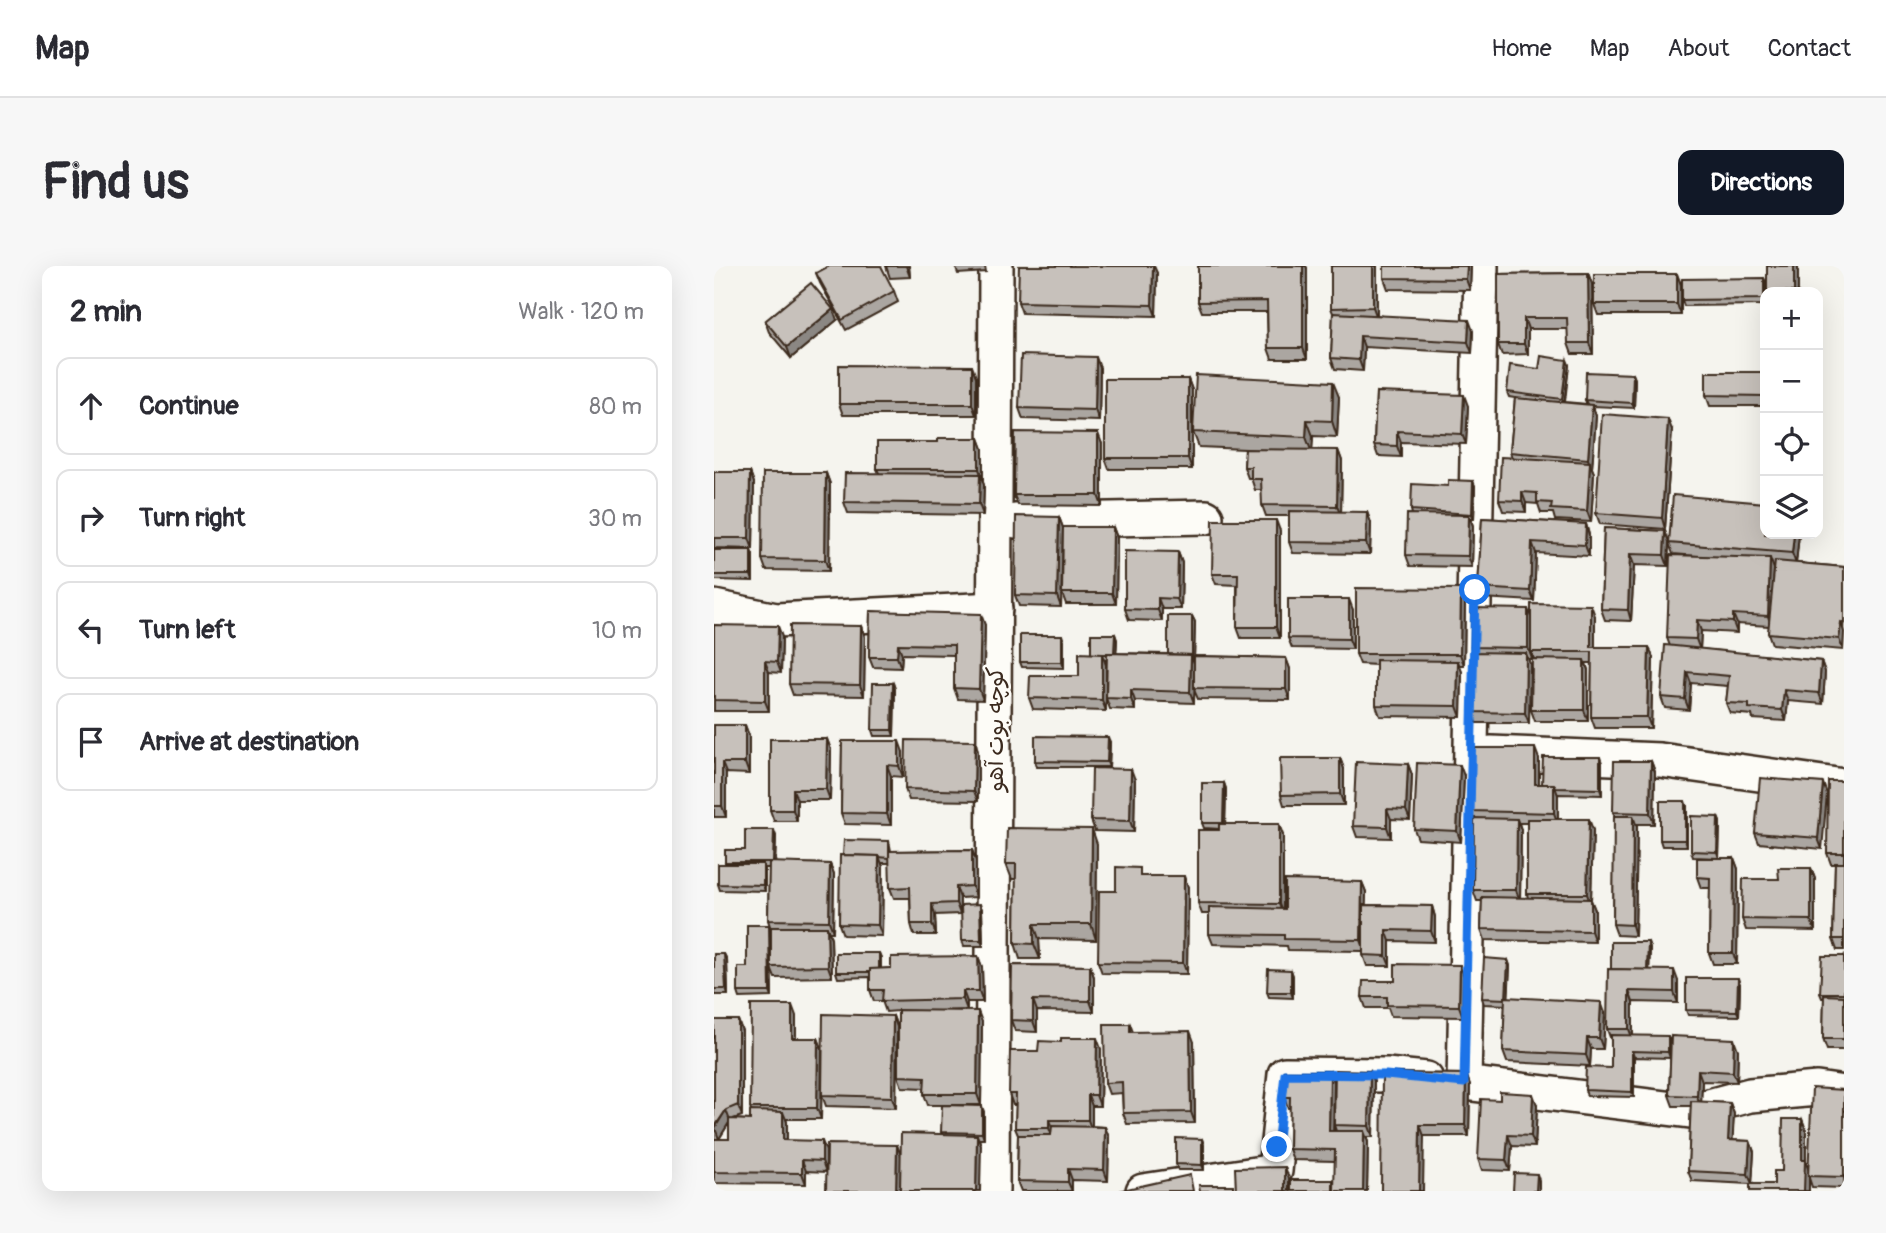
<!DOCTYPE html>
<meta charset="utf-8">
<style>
:root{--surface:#fff;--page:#f7f7f7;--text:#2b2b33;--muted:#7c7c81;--line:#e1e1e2;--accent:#111827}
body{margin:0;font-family:Pangolin,"Playpen Sans Arabic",sans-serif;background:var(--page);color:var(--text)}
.controls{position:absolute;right:21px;top:21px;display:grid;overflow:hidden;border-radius:14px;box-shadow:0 7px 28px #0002}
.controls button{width:63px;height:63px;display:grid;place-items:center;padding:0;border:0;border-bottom:2px solid var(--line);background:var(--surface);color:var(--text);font:35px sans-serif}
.stop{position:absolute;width:21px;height:21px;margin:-16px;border:5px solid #1a73e8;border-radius:50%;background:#fff}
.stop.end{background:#1a73e8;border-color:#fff;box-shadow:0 2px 7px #0008}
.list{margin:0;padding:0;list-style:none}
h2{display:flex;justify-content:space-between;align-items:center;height:91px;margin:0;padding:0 28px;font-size:30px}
h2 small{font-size:23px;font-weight:400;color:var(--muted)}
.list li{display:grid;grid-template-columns:46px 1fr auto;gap:21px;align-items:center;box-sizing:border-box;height:98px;margin:0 14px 14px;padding:0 14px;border:2px solid var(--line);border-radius:14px}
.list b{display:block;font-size:26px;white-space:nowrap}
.list em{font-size:23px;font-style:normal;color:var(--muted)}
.icon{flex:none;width:38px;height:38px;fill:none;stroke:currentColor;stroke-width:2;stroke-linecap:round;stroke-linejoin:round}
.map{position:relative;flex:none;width:1130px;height:925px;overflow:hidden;border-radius:14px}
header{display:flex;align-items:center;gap:42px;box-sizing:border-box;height:98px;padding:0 35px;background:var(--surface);border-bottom:2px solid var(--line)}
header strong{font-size:33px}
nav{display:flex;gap:38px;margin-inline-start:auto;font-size:24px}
.intro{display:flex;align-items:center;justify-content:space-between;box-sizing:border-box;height:168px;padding:0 42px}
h1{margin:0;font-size:49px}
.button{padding:18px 32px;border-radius:14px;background:var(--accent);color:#fff;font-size:24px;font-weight:700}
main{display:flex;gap:42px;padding:0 42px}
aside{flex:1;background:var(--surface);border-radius:14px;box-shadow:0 7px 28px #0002}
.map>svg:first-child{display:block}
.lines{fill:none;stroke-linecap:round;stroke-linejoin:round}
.street-casing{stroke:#3b2a1e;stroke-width:38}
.street{stroke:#fdfcf7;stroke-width:33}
.wall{fill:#aba6a1;stroke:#3b2a1e;stroke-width:2;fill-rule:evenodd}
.shaded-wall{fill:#8b8783;stroke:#3b2a1e;stroke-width:2}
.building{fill:#c7c1bb;stroke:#3b2a1e;stroke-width:2}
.route{stroke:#1a73e8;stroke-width:9}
.labels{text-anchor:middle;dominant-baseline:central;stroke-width:5;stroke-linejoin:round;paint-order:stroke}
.street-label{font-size:23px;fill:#3b2a1e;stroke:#fdfcf7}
</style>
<header>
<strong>Map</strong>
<nav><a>Home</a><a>Map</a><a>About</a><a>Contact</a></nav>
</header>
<div class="intro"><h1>Find us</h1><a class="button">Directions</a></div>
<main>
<aside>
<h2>2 min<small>Walk · 120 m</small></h2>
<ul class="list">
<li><svg class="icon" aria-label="ahead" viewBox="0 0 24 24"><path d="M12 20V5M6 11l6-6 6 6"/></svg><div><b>Continue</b></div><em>80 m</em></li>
<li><svg class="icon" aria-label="right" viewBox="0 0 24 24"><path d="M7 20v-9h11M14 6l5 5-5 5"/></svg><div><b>Turn right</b></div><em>30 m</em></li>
<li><svg class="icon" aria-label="left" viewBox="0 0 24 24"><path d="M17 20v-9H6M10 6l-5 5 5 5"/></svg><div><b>Turn left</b></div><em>10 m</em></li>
<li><svg class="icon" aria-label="arrive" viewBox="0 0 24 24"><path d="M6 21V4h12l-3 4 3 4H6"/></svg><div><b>Arrive at destination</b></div></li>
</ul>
</aside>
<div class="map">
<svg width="1130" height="925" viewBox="0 0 1130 925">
<rect width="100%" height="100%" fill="#f5f4ee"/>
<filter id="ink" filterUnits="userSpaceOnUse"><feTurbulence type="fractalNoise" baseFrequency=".0143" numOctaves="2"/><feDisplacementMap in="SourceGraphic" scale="14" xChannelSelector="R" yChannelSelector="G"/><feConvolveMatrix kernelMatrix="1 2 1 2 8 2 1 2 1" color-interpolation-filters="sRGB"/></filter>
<g filter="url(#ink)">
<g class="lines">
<defs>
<g id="street">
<path d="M767,0l-17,817 226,28 60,-16 67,-6 27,4"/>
<path d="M301,255l191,-4"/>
<path d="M0,341l62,13 219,-11"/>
<path d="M777,487l169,7 184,26"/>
<path d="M278,925l4,-925"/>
<path d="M429,925l132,-20 10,-97 101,1 40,4"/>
</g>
</defs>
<use href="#street" class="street-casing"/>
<use href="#street" class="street"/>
</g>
<g class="wall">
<path d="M172,0h23l1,11 -20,1z"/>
<path d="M241,0h30l1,6 -28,2z"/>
<path d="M617,0h46v49l96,16 -1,22 -108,-6 -1,24 -28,-2 -4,-11 2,-45 -2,-5z"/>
<path d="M670,0h87l-1,24 -82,-1 -4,-11z"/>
<path d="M593,2v91h-35l-4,-11 -1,-36h-65l-4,-10z"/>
<path d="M102,7l78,18 4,11 -52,28 -26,-47z"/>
<path d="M443,7l-1,43 -134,-3 -4,-11z"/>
<path d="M874,7l4,11 1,70h-21l-4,-11v-14h-40v25l-26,1 -4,-11v-70z"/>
<path d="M963,8l4,11v30h-83l-4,-11z"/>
<path d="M1050,12l2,6 -1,21 -81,1 -2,-6z"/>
<path d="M123,54l-46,38 -22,-26 -4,-11z"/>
<path d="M853,94l2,5 -4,37 22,2 -2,-4 48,-26 2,5 -1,29 -41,-2 3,10 -4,52 2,5 -3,49 -36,-2 -2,-7h-12l-3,-9 -12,-1v9l-23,-1 -4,-11 13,-42 -2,-6 5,-54 -6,-1 -2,-5 32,-23z"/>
<path d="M386,102l-1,53 -76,-2 -4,-11z"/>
<path d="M1051,106v34h-55l-4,-11z"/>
<path d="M262,111v38h-133l-4,-11z"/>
<path d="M474,113l4,11v79h-83l-4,-11z"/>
<path d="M662,126l92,14 -2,38 -65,-2v15l-23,-1 -4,-11z"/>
<path d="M625,131l-2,40 -24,-1 -1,14h26l4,11 -1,51h26l4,11 -1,31 -77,-1 -4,-11v-26h-23l-4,-11v-15h-7l-4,-12h-3l-4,-11 1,-18 -46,-2 -6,-15z"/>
<path d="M958,164l-7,99 -65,-5 -4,-11z"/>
<path d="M265,172l4,11v31h-1l2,5 -1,30 -135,-2 -4,-11 35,-29 -2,-4 61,-27z"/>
<path d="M388,178v62l-84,-1 -4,-10z"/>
<path d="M0,206h36l4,11 -1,66 -39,-1z"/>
<path d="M112,207l4,11 -1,87 -63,-1 -4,-11z"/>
<path d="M759,215l2,5 -1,33h-3l2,7 -1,41 -62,-1 -4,-11 6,-41 -1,-4 37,-24z"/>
<path d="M345,251l4,11 -2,79 -42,-1 -4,-11z"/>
<path d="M768,252l104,6 3,11v21l-53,-3 -2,48 -52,-3 -4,-10z"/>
<path d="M399,261l4,11 -1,66h-50l-4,-11z"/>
<path d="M890,262l61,3 4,11 -1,24 -34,-1 -3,56 -26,-1 -4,-11z"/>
<path d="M566,265v107h-39l-4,-11v-42l-21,-1 -4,-10z"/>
<path d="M1085,268l-3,29 48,4 -1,83 -71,-6 -4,-11 1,-7 -32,-2v9l-36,-2 -1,18 121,12 4,11 -2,32 -35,-3 -2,20 -33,-2 -1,-4 -22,-2 -4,-10 2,-17 -37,-3 -2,27 -24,-2 -4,-11 9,-51 -3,-8 29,-82 -23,-2 -4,-11z"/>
<path d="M0,284l39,5v26l-39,-1z"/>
<path d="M464,286l4,11 -1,46h-19v12l-33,-1 -4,-11z"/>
<path d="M751,334l-1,65h-5l3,7 -1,45 -81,-1 -4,-11v-40l-16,-1 -4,-10z"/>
<path d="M639,344v39l-61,-1 -4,-10z"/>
<path d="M156,345l115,14 -2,75 -25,-1 -4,-11v-33l-52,-1 -1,14 -28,-1 -4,-10z"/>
<path d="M478,350l3,6 -1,34 92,2 4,11v31l-92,-1 -4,-9v13l-59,-2v9l-25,-1 -4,-11 1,-38h-3l2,5v46l-73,-2 -4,-11 50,-22 12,-22 24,-20 2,6 -1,13 52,1z"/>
<path d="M881,350v31h54l4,11 -2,70h-56l-4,-11 1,-54h-6l2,7v51h-53l-4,-11 3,-51 -2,-5v5h-4l2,5 -1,59h-53l-4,-11 1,-60 -2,-5 60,-29z"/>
<path d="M0,359l68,12 -1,36 -12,-1v39h-55z"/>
<path d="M147,360l4,11 -1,59 -71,-1 -4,-11z"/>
<path d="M350,375v27l-42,-1 -2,-5z"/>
<path d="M179,417l2,6 -1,47h-20l-2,-6z"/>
<path d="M0,459h31l4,11v38l-23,-1v44h-12z"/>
<path d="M113,473l4,11 -1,50h-33v21h-23l-4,-11z"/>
<path d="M128,475l61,11v25l-12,-1v49l-46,-1 -4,-11z"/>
<path d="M261,475l3,11v49l-69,-1 -4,-11z"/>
<path d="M396,476l-1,25h-72l-2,-6z"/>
<path d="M626,492l4,11v36h-60l-3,-10z"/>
<path d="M825,493v25h3l60,-21v32l-44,-1v25l35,11 -2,70 4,10v32l-110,-2 -4,-11 1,-28h-5l-4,-11 1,-68 -4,-11zM805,557h8v71l1,4h-8l1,-68z"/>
<path d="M937,495l4,11 -1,52h-18l1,3 -2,109 -18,-1 -4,-11 2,-108 -2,-4z"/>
<path d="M694,498l4,11 -2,45 -19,-1v19l-34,-1 -4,-11z"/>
<path d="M750,510l-3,66 -43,-3 -4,-10z"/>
<path d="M421,514l-1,52 -39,-1 -4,-11z"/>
<path d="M1130,515v169h-7l-4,-11 2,-75h-4l-4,-11z"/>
<path d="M510,517l2,6 -1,35 58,11v74l79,-27 4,10 -1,13 67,1 3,11v25l-45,-1v25h-23l-4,-11v-4l-75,-1 -1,-4 -74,-2 -4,-10v-20h-7l-4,-11 21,-74 -15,-1 -2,-5z"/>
<path d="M1109,517l-1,66 -63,-6 -4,-10z"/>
<path d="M973,541v39h-25l-2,-6z"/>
<path d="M1004,551l2,5 -1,36 -26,-1 -2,-6z"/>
<path d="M62,570l-1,27 55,1 4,10 -1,58h-4l2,6 1,39 -57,1 -4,-10 1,29 -32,1 -2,-6 9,-25 24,-38 -3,-9 1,-52h-5l1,23 -45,-1 -2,-6 8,-20 -1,-2 20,-12z"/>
<path d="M175,575l2,10 81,-1 4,11v36l-16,1v16l-25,1 1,20h-22l-3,-11 -1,-26h-16l-4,-10v-25h-8l1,4 -1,69 -39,-1 -4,-11 4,-69z"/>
<path d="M383,578l-1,96 -57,-1 1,20h-20l-5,-16 1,-64h-4l-6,-15z"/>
<path d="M1020,592l4,11 -1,95h-24l-4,-11 1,-65h-9l-4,-11z"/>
<path d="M1097,602l4,11v52l-69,-1 -4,-11 37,-40z"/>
<path d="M429,610l45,11 -1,87 -85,-1 -4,-11 18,-71z"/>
<path d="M268,644l1,36h-19l-2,-6z"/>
<path d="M934,676l2,6 -1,22 29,11v22l-45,-1v34h35l2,6v16l-36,-1v40l-47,-1 -2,-6 26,-22v-28l-4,-11 4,-60z"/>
<path d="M165,687l2,5v11l10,-1 87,-12 4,11 1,35h-16v8l-28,1 43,11 -1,83h-53l-4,-11v-6l-22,-1 -4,-11v-65l-12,1 -4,-11h-8l-4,-11v-13l-32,1 -2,-6z"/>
<path d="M0,688h10l3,6 1,35h-14z"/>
<path d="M1130,690v94h-17l-4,-11 1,-41h-2l-2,-5z"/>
<path d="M794,694l2,6 -2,32 97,15 -2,36h-12l-1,17 -83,-4 -4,-11 2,-46 -21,-1 -2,-6z"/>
<path d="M298,699l78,1 4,11v35l-57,-1v21l-22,-1 -4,-11z"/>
<path d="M577,704l2,6v22l-24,-1 -2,-5z"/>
<path d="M750,710l-1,41 -72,-1 -3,-8h-22l-4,-11 33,-16z"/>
<path d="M1026,718l-1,32 -51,-1 -2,-5z"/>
<path d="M82,750v22h22l4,11 -1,70h-35l1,3v18l39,11v21l-20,-1v13l-92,-1v-163h24l4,11v85l-9,3 17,1 1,-9 -1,-3zM15,857v16h-10z"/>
<path d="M179,750l4,11 -1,81 -70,-2 -4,-11z"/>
<path d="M416,758l3,8 61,10 1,81 -68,1 -4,-11 -1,-20 -13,1 -4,-11z"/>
<path d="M957,770l67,14 -1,32 -35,-1 -1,21 29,1 4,11 -2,26 18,1 4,11 -2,32h22l8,-13 20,-52 4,11v33l2,6 36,-79v98l-32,-1 -3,-9v13h-59v-7l-58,-3 -4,-10 3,-65h-18l-4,-11z"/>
<path d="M387,783l-1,57h-8v20l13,1 4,11 -1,43 -36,-1v11h-51l-4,-10 1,-46 -3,-7 1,-23h-3l-4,-11 29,-43z"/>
<path d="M616,805l4,11v49h2l-2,-6 36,-54 4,10 -1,56h-7l2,5 -1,49h-76l42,-11 2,5v-24l-42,-1 -4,-11 1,-41h-2l-4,-11z"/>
<path d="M668,807l84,1 4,11 -1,51h-45z"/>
<path d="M823,839l-2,42 -23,-1 -2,25 -28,-1 -4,-11z"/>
<path d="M270,846v27h-5l2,6 -155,46 71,-46 3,9 42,-20 -1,-2z"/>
<path d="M488,873l2,6v25h-26l-2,-6z"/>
</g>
<g class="shaded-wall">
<path d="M192,0h3l1,11z"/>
<path d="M439,0h1l3,7 -1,43 -4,-11z"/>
<path d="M589,0h3l1,2v91l-4,-11z"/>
<path d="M659,0h4v52l-4,-11z"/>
<path d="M753,0h4l-1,24 -4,-11z"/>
<rect x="1080" y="0" width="4" height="26"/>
<path d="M874,7l4,11 1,70 -4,-11z"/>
<path d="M963,8l4,11v30l-4,-11z"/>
<path d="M1050,12l2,6 -1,19 -1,-4z"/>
<path d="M119,43l4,11 -46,38 -4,-11z"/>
<path d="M810,52l4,11v25l-4,-10z"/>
<path d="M755,54l4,11 -1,22 -4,-11z"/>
<path d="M646,70l4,11 -1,24 -4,-11z"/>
<path d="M382,91l4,11 -1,53 -4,-11z"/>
<path d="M853,94l2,5 -5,39 -2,-5z"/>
<path d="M258,100l4,11v38l-4,-11z"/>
<path d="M919,108l2,5 -1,29 -2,-5z"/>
<path d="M474,113l4,11v79l-4,-11z"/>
<path d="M619,116l6,15 -2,40 -5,-16z"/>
<path d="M750,129l4,11 -2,38 -4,-10z"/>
<path d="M878,139l4,11 -4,52 2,5 -3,49 -4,-11 3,-47 -2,-5z"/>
<path d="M954,153l4,11 -7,99 -3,-11z"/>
<path d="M593,154l6,16 -1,17 -6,-16z"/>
<path d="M683,165l4,11v15l-4,-11z"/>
<path d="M384,167l4,11v62l-4,-11z"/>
<path d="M265,172l4,11v31l-4,-11z"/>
<path d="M624,184l4,11 -1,55 -4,-10z"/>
<path d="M36,206l4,11 -1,66 -4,-11z"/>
<path d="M112,207l4,11 -1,87 -4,-11z"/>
<path d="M266,208l4,11 -1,30 -4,-11z"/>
<path d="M759,215l2,5 -1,33 -2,-5z"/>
<path d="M808,226l4,11v9l-4,-11z"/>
<path d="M653,246l4,11 -1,31 -4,-11z"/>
<path d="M755,249l4,11 -1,41 -4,-11z"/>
<path d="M345,251l4,11 -2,79 -4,-11z"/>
<path d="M562,254l4,11v107l-4,-11z"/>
<path d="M872,258l3,11v21l-4,-11z"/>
<path d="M399,261l4,11 -1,66 -4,-11z"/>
<path d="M951,265l4,11 -1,24 -4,-11z"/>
<path d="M1080,268h5l-3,30 -4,-11z"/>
<path d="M818,276l4,11 -2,48 -4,-10z"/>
<path d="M37,284l2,5v26l-2,-6z"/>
<path d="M464,286l4,11 -1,46 -4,-10z"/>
<path d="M916,288l4,11 -3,56 -3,-11z"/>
<path d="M1056,292l4,11 -3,57 -3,-10z"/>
<path d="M747,323l4,11 -1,65 -4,-11z"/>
<path d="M444,332l4,11v12l-4,-11z"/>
<path d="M635,333l4,11v39l-4,-10z"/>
<path d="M877,339l4,11v42l-4,-11z"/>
<path d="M814,343l4,11v39l-4,-11z"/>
<path d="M267,348l4,11 -2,75 -4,-11z"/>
<path d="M1019,348l4,10v9l-4,-11z"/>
<path d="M478,350l3,6 -1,42 -2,-6z"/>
<path d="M983,354l4,11 -1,19 -4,-11z"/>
<path d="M1127,356l3,10 -1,18 -4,-11z"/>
<path d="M64,360l4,11 -1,36 -4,-11z"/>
<path d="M147,360l4,11 -1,59 -4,-11z"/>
<path d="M401,368l2,6 -1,20 -2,-5z"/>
<path d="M348,369l2,6v27l-2,-6z"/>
<path d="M184,378l4,10 -1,14 -4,-11z"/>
<path d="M935,381l4,11 -2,70 -4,-11z"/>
<path d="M812,387l4,11 -1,59 -4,-10z"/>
<path d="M388,388l4,11v46l-4,-11z"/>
<path d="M477,389l4,11 -1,37 -4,-11z"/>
<path d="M572,392l4,11v31l-4,-11z"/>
<path d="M870,394l4,10v51l-4,-11z"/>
<path d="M51,395l4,11v39l-4,-10z"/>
<path d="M744,395l4,11 -1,45 -4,-11z"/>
<path d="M1107,395l4,11 -2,32 -4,-11z"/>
<path d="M973,406l4,11 -2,27 -4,-11z"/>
<path d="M179,417l2,6 -1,47 -2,-6z"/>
<path d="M417,424l4,11v9l-4,-11z"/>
<path d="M1070,424l4,11 -2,20 -4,-11z"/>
<path d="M31,459l4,11v38l-4,-11z"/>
<path d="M394,471l2,5 -1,25 -2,-5z"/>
<path d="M113,473l4,11 -1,50 -4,-11z"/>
<path d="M185,475l4,11v25l-4,-11z"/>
<path d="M261,475l3,11v49l-4,-10z"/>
<path d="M821,482l4,11v36l-4,-11z"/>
<path d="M886,491l2,6v32l-2,-6z"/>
<path d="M626,492l4,11v36l-4,-11z"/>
<path d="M937,495l4,11 -1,52 -4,-11z"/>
<path d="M8,497l4,10v44l-4,-11z"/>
<path d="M694,498l4,11 -2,45 -4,-10z"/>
<path d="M173,499l4,11v49l-4,-11z"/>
<path d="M746,499l4,11 -3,66 -4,-11z"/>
<path d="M417,503l4,11 -1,52 -4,-11z"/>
<path d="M510,517l2,6 -1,40 -2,-6z"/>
<path d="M1109,517l4,11 -5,55 -4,-11z"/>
<path d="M840,518l4,11v29l-4,-11z"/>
<path d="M79,523l4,11v21l-4,-11z"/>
<path d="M971,535l2,6v39l-2,-6z"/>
<path d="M673,543l4,10v19l-4,-11z"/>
<path d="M919,550l4,11 -2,109 -3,-11z"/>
<path d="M1004,551l2,5 -1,36 -2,-6z"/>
<path d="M803,553l4,11 -1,71 -4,-11z"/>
<path d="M875,553l4,11 -2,70 4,10v32l-4,-11v-26l-4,-11z"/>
<path d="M565,558l4,11v80l-4,-11z"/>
<path d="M378,563l5,15 -1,96 -5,-16z"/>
<path d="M60,564l2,6 -1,32 -2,-6z"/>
<path d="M258,584l4,11v36l-4,-11z"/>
<path d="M165,590l4,11 -1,69 -4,-11z"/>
<path d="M1020,592l4,11 -1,95 -4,-11z"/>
<path d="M49,598l2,6v21l-2,-6z"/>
<path d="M116,598l4,10 -1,58 -4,-11z"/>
<path d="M1097,602l4,11v52l-4,-11z"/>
<path d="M470,610l4,11 -1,87 -4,-11z"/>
<path d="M648,616l4,10 -1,59 -4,-11z"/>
<path d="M242,621l4,11v16l-4,-11z"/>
<path d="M218,638l3,11 1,20 -4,-11z"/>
<path d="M266,638l2,6 1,36 -2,-6z"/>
<path d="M718,640l3,11v25l-4,-11z"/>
<path d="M320,658l5,15 1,20 -6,-15z"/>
<path d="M55,659l2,6 1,66 -2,-5z"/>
<path d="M113,661l4,11 1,39 -4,-11z"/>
<path d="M672,664l4,11v25l-4,-10z"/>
<path d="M934,676l2,6 -1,30 -2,-5z"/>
<path d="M165,687l2,5v19l-2,-6z"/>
<path d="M10,688l3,6 1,35 -2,-6z"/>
<path d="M264,690l4,11 1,35 -4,-11z"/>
<path d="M794,694l2,6 -2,39 -2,-6z"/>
<path d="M746,699l4,11 -1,41 -4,-11z"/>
<path d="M376,700l4,11v35l-4,-11z"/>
<path d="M577,704l2,6v22l-2,-6z"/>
<path d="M960,704l4,11v22l-4,-11z"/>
<path d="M1024,712l2,6 -1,32 -2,-5z"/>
<path d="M249,725l4,11v8l-4,-11z"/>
<path d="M915,725l4,11v38l-4,-11z"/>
<path d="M319,734l4,11v21l-4,-11z"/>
<path d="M887,736l4,11 -2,36 -4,-11z"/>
<path d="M78,739l4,11v33l-4,-11z"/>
<path d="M264,745l4,11 -1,83 -4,-11z"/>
<path d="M179,750l4,11 -1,81 -4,-11z"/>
<path d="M24,754l4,11v85l-4,-11z"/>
<path d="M476,765l4,11 1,81 -4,-11z"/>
<path d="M954,770l2,6v16l-2,-6z"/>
<path d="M104,772l4,11 -1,70 -4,-11z"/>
<path d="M383,772l4,11 -1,57 -4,-11z"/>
<path d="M873,772l4,11 -1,17 -4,-11z"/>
<path d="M1020,773l4,11 -1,32 -4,-10z"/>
<path d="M918,785l2,6v40l-2,-5z"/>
<path d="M984,804l4,11 -1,26 -4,-11z"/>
<path d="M616,805l4,11 -1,59 -4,-10z"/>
<path d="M656,805l4,10 -1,56 -4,-11z"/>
<path d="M752,808l4,11 -1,51 -4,-11z"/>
<path d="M819,828l4,11 -2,42 -4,-11z"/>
<path d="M374,829l4,11v25l-4,-11z"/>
<path d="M1016,837l4,11 -2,37 -4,-11z"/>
<path d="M268,840l2,6v27l-2,-6z"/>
<path d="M12,844l4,11 -11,18 -4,-11z"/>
<path d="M69,846l4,10v29l-4,-11z"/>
<path d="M1088,853l4,11v33l3,8v20h-5l-2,-31z"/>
<path d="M335,854l4,10v9l-4,-11z"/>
<path d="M706,859l4,11 -1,55h-4z"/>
<path d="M391,861l4,11 -1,43 -4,-11z"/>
<path d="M650,865l4,11 -1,49h-4z"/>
<path d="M263,869l4,10 -1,46h-4z"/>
<path d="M794,869l4,11 -2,25 -4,-11z"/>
<path d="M488,873l2,6v25l-2,-5z"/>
<path d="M108,875l4,10v21l-4,-11z"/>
<path d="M1036,875l4,11 -2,32 -4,-10z"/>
<path d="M183,879l4,11v35h-5z"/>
<path d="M88,894l4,11v13l-4,-11z"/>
<path d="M571,901l4,11v13h-4z"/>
<path d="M354,903l4,11v11l-4,-9z"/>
<path d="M823,908l2,6v11h-3z"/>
</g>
<g class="building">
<path d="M115,0h52l13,25 -52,29 -26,-47z"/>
<path d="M305,0h134l-1,39 -134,-3z"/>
<path d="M484,0h105v82h-35l-1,-47 -69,1z"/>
<path d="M617,0h42v41l-42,1z"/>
<path d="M670,0h83l-1,13 -82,-1z"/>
<path d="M1053,0h27v26l-27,-1z"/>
<path d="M874,7l1,70h-21l-1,-25h-43v26h-26v-70z"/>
<rect x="880" y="8" width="83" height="30"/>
<path d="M1050,12v21l-82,1v-21z"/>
<path d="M97,17l22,26 -46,38 -22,-26z"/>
<path d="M619,47l136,7 -1,22 -108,-6 -1,24 -28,-2z"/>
<path d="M307,89l75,2 -1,53 -76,-2z"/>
<path d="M827,90l26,4 -5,39 -55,-7 3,-27 29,4z"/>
<path d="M125,99l133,1v38h-133z"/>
<path d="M872,106l47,2 -1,29 -47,-3z"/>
<path d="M992,106h59v24l-59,-1z"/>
<path d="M482,109l137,7 -1,39 -25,-1 -1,17 -113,-5z"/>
<rect x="391" y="113" width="83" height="79"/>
<path d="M662,126l88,3 -2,39 -65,-3v15l-23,-1z"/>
<path d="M801,132l77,7 -4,54 -78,-7z"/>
<path d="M888,148l66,5 -6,99 -66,-5z"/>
<path d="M301,166l83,1v62h-84z"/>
<path d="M224,172h41v31h-102v-27h61z"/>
<path d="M531,183l93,1 -1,56 -75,-1 -1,-26h-10v-12h-7z"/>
<path d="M787,191l89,5 -3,49 -36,-2 1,-6 -15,-1v-9l-15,-1v9l-23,-1z"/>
<path d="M0,206h36l-1,66h-35z"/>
<path d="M49,207h63l-1,87 -63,-1z"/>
<path d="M131,207l135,1 -1,30 -135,-2z"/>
<path d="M734,214l25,1 -1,33 -61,-4 1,-26 36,2z"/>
<path d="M959,229l92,8v31h29l-2,19 -123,-10z"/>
<path d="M575,245l78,1 -1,31 -77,-1z"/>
<path d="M693,248l62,1 -1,41 -62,-1z"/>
<path d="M302,250l43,1 -2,79 -42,-1z"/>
<path d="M768,252l104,6 -1,21 -53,-3 -2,49 -52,-3z"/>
<path d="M499,254h63v107h-39l1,-53h-26z"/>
<path d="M349,261h50l-1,66h-50z"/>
<path d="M890,262l61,3 -1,24 -34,-1 -2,56 -27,-1z"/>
<rect x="0" y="284" width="37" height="25"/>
<path d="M411,285l53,1 -1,47 -19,-1v12l-33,-1z"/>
<path d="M956,289l100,3 -2,58 -35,-2v8l-36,-2 -1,19 -29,-1z"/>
<path d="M1061,295l69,6v56l-3,-1 -2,17 -71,-6z"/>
<path d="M642,322l105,1 -1,65h-104z"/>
<path d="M574,333h61v40l-61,-1z"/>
<path d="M817,338l60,1v42h58l-2,70h-56l1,-65h-61z"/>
<path d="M758,342l56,1v39l-57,-1z"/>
<path d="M156,345l111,3 -2,75 -25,-1v-43l-56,-1 -1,13h-28z"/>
<path d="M454,350h24v42l-1,-3 -23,-1z"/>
<path d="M0,359l64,1 -1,36 -12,-1v40l-51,-1z"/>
<path d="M76,359l71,1 -1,59 -71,-1z"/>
<path d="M377,368h24l-1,19h-7v1h-16z"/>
<rect x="306" y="369" width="42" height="27"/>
<path d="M951,379l156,16 -2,32 -35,-3 -2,20 -33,-2v-4l-23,-1 3,-27 -42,-4 -2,27 -24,-2z"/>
<path d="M758,386l54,1 -1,60 -53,-1z"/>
<path d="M365,387l23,1v46l-73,-2 1,-22h49z"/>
<path d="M393,387l84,2 -1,37 -59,-2v9l-25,-1z"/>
<path d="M480,390l92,2v31l-92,-1z"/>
<path d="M818,393l52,1v50h-53z"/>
<path d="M662,394l82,1 -1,45 -81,-1z"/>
<path d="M159,417h20l-1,47h-20z"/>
<path d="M0,459h31v38h-23v43h-8z"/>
<path d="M321,470l73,1 -1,25 -72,-1z"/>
<path d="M56,473h57l-1,50h-33v21h-23z"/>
<path d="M192,474l69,1 -1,50 -69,-2z"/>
<path d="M128,475h57v25l-12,-1v49l-46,-1z"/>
<path d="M757,482h64v36h19v29l-84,-2z"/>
<path d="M829,491h57v32l-44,-1 -2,-4h-12z"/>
<path d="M566,492h60v36l-59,1z"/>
<path d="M900,495h37l-1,52 -37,-1z"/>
<path d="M642,496l52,2 -2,46 -19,-1v18l-34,-1z"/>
<path d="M703,497l43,2 -3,66 -43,-2z"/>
<path d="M378,502l39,1 -1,52 -39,-1z"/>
<path d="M1046,512l63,5 -5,55 -63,-5z"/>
<path d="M1114,515h16v72h-17z"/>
<path d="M488,517h22l-1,40h-21z"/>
<rect x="946" y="535" width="25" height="39"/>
<path d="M900,550h19l-1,109 -19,-1z"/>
<path d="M977,550l27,1 -1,35 -26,-1z"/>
<path d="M760,552l43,1 -1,71h-43z"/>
<path d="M813,553h62l-2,75h-60z"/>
<path d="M505,558h60v80l-81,-1v-73h21z"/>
<path d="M293,562l85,1 -1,95h-57v20l-19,-1 1,-79h-10z"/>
<path d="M31,564h29l-1,32h-48v-12h20z"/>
<path d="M130,574l45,1v17l-10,-1v-1l-36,-1z"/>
<path d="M258,584v36l-16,1v16l-24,1v20h-21l-1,-37 -20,1 -1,-37z"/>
<path d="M126,589l39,1 -1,69 -39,-1z"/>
<path d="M983,592h37l-1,95h-24l1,-75 -13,-1z"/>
<path d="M55,596l61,2 -1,57 -61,-1z"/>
<path d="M1121,597h9v76h-11z"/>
<path d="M4,598h45v21l-45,-1z"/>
<path d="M402,601l24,1v8h44l-1,87 -85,-1 1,-71h17z"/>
<path d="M1064,602h33v52l-69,-1 1,-40h36z"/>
<path d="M571,614l77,2 -1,58 -77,-1v-4l-75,-1v-27l76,2z"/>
<path d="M768,631l109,2v32l-110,-2z"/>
<path d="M266,638l1,36h-19l-1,-35z"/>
<path d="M649,639l69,1 -1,25 -45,-1v26l-23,-1z"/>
<path d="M33,659h22l1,67h-32v-25h9z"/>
<path d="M57,661h56l1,39 -57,1z"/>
<path d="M897,676h37l-1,28 -36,-1z"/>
<path d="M122,687h43v16h-9v3h-34z"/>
<path d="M0,688h10l2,35h-12z"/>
<path d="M264,690l1,35h-16v8l-81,2 1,-11h-13v-21l21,-1v-11z"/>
<path d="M1108,690h22v37h-24z"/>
<path d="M770,692l24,2 -2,39 -24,-1z"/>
<path d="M681,698l65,1 -1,41 -72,-1v-8h-25l1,-16h32z"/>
<path d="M298,699l78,1v35l-57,-1v21l-22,-1z"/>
<path d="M554,703l23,1v22h-24z"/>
<path d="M894,703l66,1v22l-45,-1v38h-22z"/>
<path d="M972,712h52l-1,33 -51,-1z"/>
<path d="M1110,729l20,1v43h-21z"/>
<path d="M791,731l96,5 -2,36h-12l-1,17 -83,-4z"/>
<path d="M37,739h41v33h26l-1,70h-67z"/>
<path d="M184,744l80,1 -1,83h-53l1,-17 -27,-1z"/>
<path d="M109,748l70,2 -1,81 -70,-2z"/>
<path d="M0,754h24v85l-12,5 -12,18z"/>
<path d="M390,758h26v8l60,-1 1,81 -68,1 -1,-31 -17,1z"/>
<path d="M897,769l57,1v16l-36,-1v41l-47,-2 1,-23 25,1z"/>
<path d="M957,770l63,3 -1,33 -35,-2 -1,26 -28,-1z"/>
<path d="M347,772h36l-1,57h-8v25h-39v8h-34l1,-34h-7l1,-43h28l1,-10 22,1z"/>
<path d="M621,804l35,1 -1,55 -35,-1z"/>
<path d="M570,805h46l-1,60h35l-1,60h-29l1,-41 -46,-1 1,-52h-6z"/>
<path d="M668,807l84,1 -1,51h-45l-1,66h-38z"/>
<path d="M1098,822l32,2v87l-36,-1z"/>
<path d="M786,826l33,2 -2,42 -23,-1 -2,25 -28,-1 3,-60 19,1z"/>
<path d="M977,835l39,2 -2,37 22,1 -2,33 -60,-3z"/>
<path d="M228,839l40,1v27l-41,-1z"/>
<path d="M36,845l33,1v28l39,1v20l-20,-1v13l-88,-1v-33h15v-20l21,1z"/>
<path d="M1069,853h19v41h3l-1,31h-54v-7h24v-13h8z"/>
<path d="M338,860l53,1 -1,43 -36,-1v13l-51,-1 1,-46h33z"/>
<path d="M187,867l76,2 -1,56h-76z"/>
<path d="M462,872l26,1v26l-26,-1z"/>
<path d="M113,878l70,1 -1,46h-70z"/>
<path d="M571,901v24h-49l-1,-23z"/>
<path d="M800,907l23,1 -1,17h-23z"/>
<path d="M476,909l3,16h-70l-1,-1z"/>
<rect x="577" y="914" width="42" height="11"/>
<path d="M485,919h34v6h-33z"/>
</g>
</g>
<g class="lines" filter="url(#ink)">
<path class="route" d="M563,881l8,-73 101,1 78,8 11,-493"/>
</g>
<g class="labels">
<g class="street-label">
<text transform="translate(281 463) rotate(-90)">کوچه بوت آهو</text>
</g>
</g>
</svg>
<div class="controls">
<button>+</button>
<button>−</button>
<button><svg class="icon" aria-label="locate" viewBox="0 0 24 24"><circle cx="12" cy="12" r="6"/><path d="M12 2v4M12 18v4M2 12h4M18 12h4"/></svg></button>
<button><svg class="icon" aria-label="layers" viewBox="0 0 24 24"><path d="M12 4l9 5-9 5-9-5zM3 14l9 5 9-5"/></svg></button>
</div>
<div class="stop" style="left:761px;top:324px"></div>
<div class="stop end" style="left:563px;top:881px"></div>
</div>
</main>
